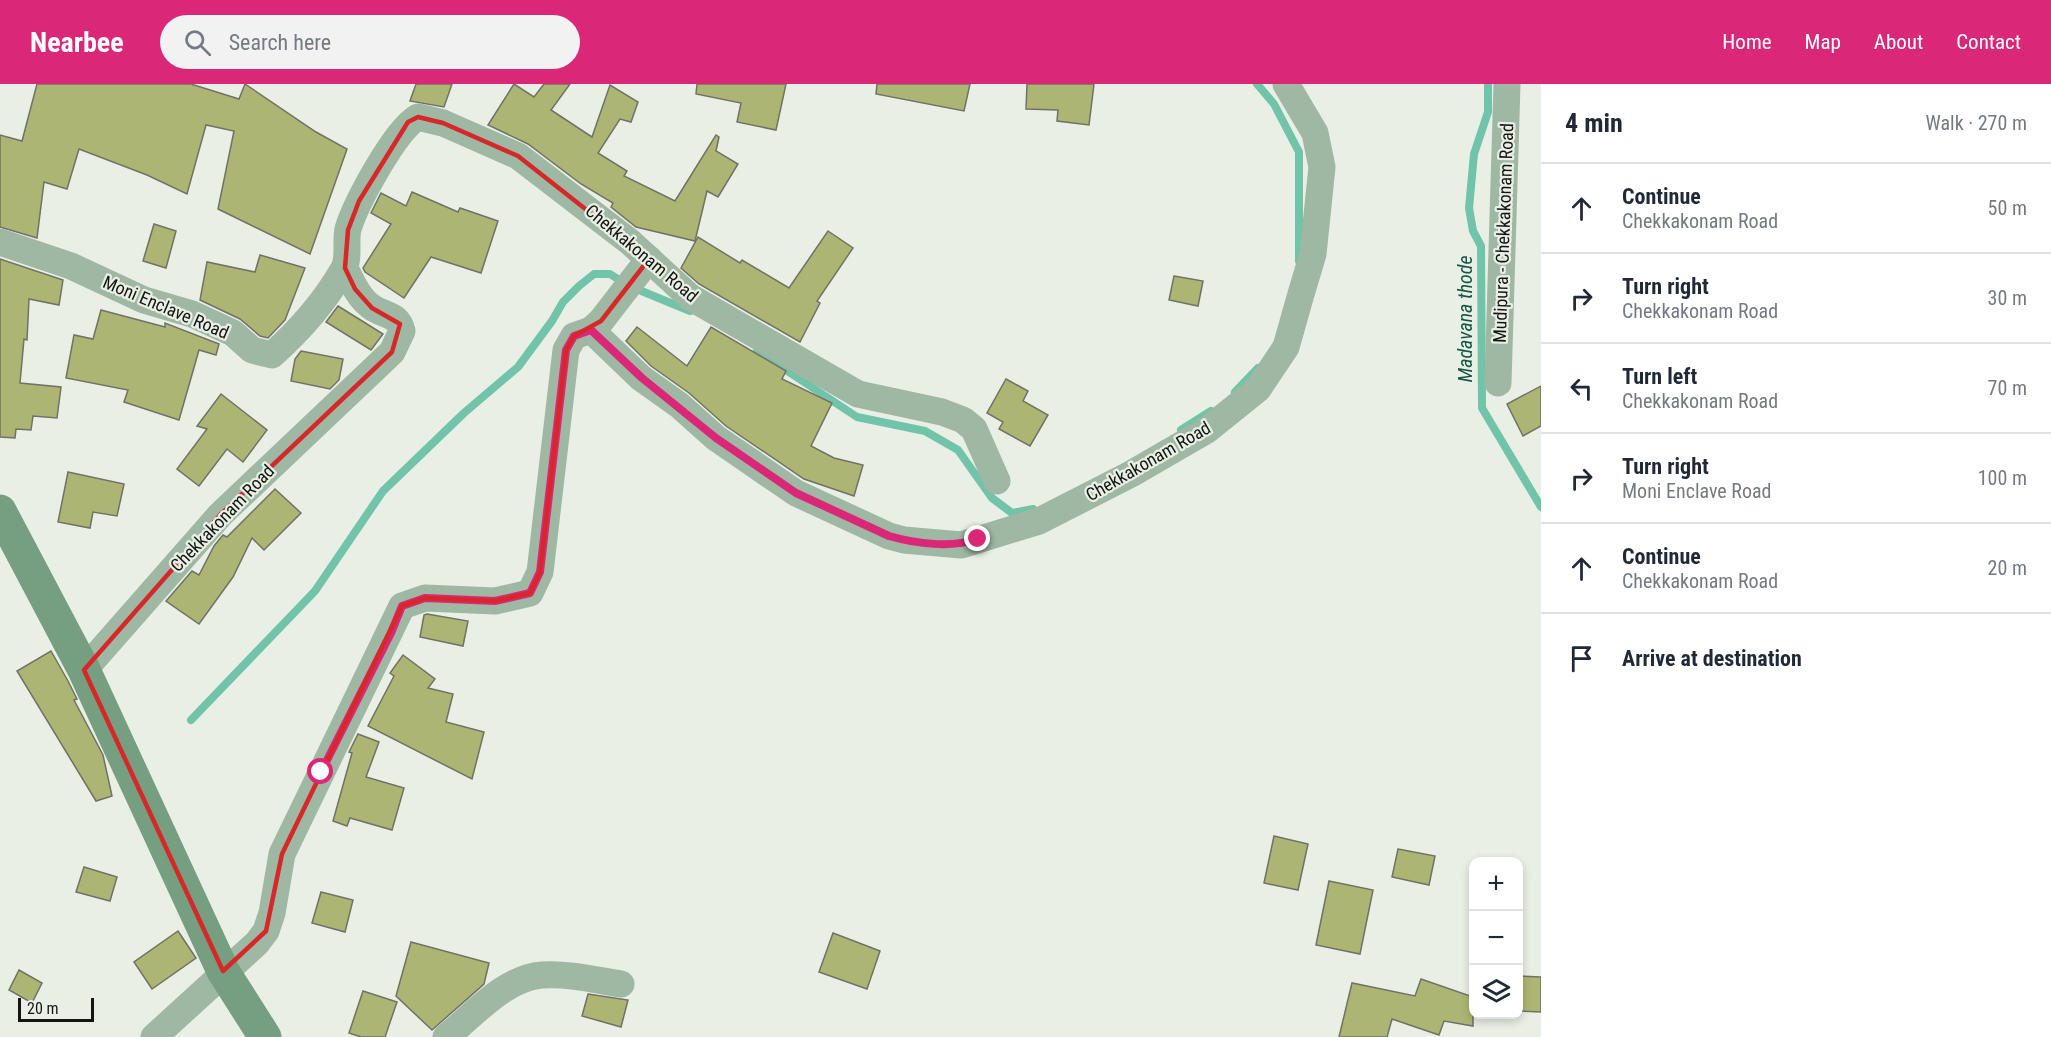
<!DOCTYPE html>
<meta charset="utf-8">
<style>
:root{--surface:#fff;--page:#f2f2f3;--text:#1f2937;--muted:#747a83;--line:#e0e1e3;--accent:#db2777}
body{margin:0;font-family:"Roboto Condensed",sans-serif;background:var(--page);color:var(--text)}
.controls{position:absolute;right:18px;bottom:18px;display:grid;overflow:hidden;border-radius:12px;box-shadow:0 3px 9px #0003}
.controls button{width:54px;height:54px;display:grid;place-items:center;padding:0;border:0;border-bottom:2px solid var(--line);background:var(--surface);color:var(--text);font:30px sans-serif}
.scale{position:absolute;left:18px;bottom:15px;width:76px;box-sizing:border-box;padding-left:6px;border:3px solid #141612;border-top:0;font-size:16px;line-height:21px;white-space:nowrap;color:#141612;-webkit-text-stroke:4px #e9efe5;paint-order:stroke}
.stop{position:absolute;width:18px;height:18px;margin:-14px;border:4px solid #db2777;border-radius:50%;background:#fff}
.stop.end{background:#db2777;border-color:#fff;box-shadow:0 2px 6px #0008}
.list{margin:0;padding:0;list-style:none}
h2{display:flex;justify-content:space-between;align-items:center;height:78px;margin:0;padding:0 24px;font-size:26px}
h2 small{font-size:20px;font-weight:400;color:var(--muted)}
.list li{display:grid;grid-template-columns:39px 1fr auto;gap:18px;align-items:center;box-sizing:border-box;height:90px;padding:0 24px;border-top:2px solid var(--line)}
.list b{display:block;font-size:22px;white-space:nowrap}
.list p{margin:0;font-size:20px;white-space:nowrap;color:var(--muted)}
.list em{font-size:20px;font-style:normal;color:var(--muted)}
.icon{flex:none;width:33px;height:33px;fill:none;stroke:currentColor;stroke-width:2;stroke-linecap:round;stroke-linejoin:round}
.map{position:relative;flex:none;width:1541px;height:953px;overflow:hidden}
header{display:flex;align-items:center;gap:36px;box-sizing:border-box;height:84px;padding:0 30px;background:var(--accent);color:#fff}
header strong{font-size:28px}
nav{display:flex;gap:33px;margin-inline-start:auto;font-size:21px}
.search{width:420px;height:54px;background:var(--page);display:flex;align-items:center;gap:15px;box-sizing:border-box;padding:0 21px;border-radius:33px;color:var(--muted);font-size:22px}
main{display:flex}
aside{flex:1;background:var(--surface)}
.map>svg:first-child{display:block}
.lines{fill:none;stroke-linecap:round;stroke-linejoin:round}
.stream{stroke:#71c3a9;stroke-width:8}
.building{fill:#adb572;stroke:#707268;stroke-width:1.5}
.minor{stroke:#9eb8a4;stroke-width:27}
.secondary{stroke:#769e81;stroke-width:33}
.route{stroke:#db2777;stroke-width:8}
.marked{fill:none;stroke:#d62828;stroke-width:4.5;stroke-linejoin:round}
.labels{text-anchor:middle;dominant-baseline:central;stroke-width:4.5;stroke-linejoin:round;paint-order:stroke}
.street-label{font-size:18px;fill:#141612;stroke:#e9efe5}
.water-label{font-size:20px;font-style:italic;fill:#145746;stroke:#e9efe5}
</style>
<header>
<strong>Nearbee</strong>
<div class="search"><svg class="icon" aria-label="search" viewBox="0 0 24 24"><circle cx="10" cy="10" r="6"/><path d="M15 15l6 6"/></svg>Search here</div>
<nav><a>Home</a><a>Map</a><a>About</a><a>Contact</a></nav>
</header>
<main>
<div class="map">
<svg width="1541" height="953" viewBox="0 0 1541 953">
<rect width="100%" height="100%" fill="#e9efe5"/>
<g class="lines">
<g class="stream">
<path d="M1257,0l17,20 25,48v109"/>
<path d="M1488,0v28l-14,42 -5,54 4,23 8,15 1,162 59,99"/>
<path d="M757,267l100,66 68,14 33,19 34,48 20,15 21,-4"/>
<path d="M1235,308l23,-24"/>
<path d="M1181,346l30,-19"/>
<path d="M191,636l124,-129 68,-100 81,-78 54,-46 34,-46 11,-19 16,-16 15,-12h16l17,11 63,26"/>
</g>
</g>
<g class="building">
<path d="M37,0h154l48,15 6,-15 71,48 31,17 -37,105 -92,-45 16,-78 -28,-6 -19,69 -40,-19 -68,-26 -12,40 -23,-7 -7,56 -37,-11v-92l22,6z"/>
<path d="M416,0h36l-8,23 -34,-6z"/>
<path d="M514,0l20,13 10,-13h26l-19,26 41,27 18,-52 28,17 -7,20 -11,-3 -22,34 29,18 -3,5 51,25 41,-66 3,2 -3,14 22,13 -20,33 -11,-6 -12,50 -59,-14 -25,-20 2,-4 -32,-19 -53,-40 -40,-19z"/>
<path d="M697,0h89l-10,46 -39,-8 4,-19 -45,-9z"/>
<path d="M877,0h93l-6,27 -88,-17z"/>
<path d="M1027,0h67l-5,41 -32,-4 1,-11 -32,-1z"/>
<path d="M412,108l46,20 2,-4 38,13 -17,52 -50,-16 -27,41 -39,-26 -2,-4 28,-44 -20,-11 10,-20 25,13z"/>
<path d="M154,140l22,7 -10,37 -23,-7z"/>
<path d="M828,147l25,17 -36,53 3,2 -20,39 -101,-58 -18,-16 17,-31 42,26 2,-3 47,28z"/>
<path d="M260,171l45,13 -20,52 -17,18 -8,-2 -20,-17 -40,-19 7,-38 48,10z"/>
<path d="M0,175l63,21 -4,25 -30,-6 -2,41 -3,-1 -4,44 41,4 -4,31 -24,-2 -2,14 -15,-1 -1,9 -15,-1z"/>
<path d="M1174,192l29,5 -5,25 -29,-6z"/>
<path d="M338,222l45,28 -12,16 -45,-28z"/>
<path d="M101,226l64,17v-4l54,21 -3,11 -17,-5 -20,70 -55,-18 4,-12 -62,-12 8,-43 19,4z"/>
<path d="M637,243l50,39 24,-39 75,44 -4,8 50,24 -21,43 23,12 29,7 -9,31 -50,-17 -78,-53 -37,-33 -38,-27 -25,-25z"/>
<path d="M301,267l42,8 -4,21 -9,9 -39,-8 4,-22z"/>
<path d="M1006,295l22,12 -5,10 25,14 -18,31 -31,-17 4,-7 -16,-9z"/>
<path d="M1541,302v40l-18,10 -16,-32z"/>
<path d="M221,310l46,36 -24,32 -16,-13 -28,37 -22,-17 30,-40 -10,-3z"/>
<path d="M68,388l56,12 -7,32 -24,-4 -3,16 -32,-6z"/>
<path d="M275,405l26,24 -37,37 -12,-12 -19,39 -34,47 -33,-23 26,-30 7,4 15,-29 9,-11 4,2z"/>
<path d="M427,530l41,7 -5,25 -43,-9 4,-22z"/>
<path d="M51,567l17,30 9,18 -3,1 29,55 9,41 -16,5 -79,-130z"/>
<path d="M403,571l32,24 -7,9 25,6 -7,28 38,10 -12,47 -104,-53 26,-50 -4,-3z"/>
<path d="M358,650l21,8 -13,35 38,11 -12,42 -42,-12 -3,8 -14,-5 19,-68 -3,-1z"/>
<path d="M1274,752l34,8 -10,46 -34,-7z"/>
<path d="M1398,765l37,7 -6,29 -37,-8z"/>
<path d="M84,783l33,10 -7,24 -34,-9z"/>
<path d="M1329,797l44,9 -13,64 -44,-9z"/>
<path d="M321,808l32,8 -8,32 -33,-9z"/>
<path d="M178,847l18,27 -44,31 -18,-27z"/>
<path d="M833,849l47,18 -13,38 -48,-17z"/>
<path d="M411,858l78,21 -5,21 -52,46 -36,-34z"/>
<path d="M19,886l23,13 -10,20 -23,-13z"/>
<path d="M1518,892l23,1v35l-23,-1z"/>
<path d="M1421,895l52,18v29l-29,-5 -5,14 -47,-16 -5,18h-48l13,-54 63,13z"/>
<path d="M363,907l34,11 -12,35h-24l-12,-4z"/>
<path d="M588,910l40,6 -7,27 -39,-11z"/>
</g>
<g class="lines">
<g class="minor">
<path d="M0,158l71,24 73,34 48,14 41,19 19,17 20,5c27,-24 53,-54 71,-85 7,-11 2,-28 5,-41 8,-26 47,-99 70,-112l25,6 75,33 112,86 60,55 168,97 84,18 21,8 11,9 23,52"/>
<path d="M649,175l-48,62 -10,9 50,48 38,27 37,33 80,55 93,43 15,4 57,5 78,-24 92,-47 76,-44 51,-41 28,-42 15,-53 12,-40 9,-87 -7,-34 -29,-49"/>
<path d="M1498,299l9,-299"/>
<path d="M84,586l136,-155 172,-163 10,-21c-4,-17 -16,-15 -29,-23 -14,-9 -21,-26 -28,-40"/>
<path d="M154,953l103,-94 9,-12 6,-18 10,-59 120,-248 23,-8 70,3 35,-8 10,-21 26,-222 8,-14 17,-6"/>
<path d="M446,953c28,-22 58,-59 96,-62 25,-2 54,5 79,9"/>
</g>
<path class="secondary" d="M0,427l84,159 139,301 42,66"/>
</g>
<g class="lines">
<path class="route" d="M321,688l70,-139 11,-27 23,-8 70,3 35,-8 10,-21 26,-222 8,-14 17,-6 51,48 74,60 80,55 93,43c28,8 62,12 89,3"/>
</g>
<path class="marked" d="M418,33l25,6 75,33 131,103 -48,62 -27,15 -8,14 -26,222 -10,21 -35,8 -70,-3 -23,8 -120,248 -16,77 -43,40 -139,-301 136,-155 172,-163 8,-28 -28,-16 -17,-19 -10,-21 3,-38 11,-29 49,-79z"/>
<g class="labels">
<g class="street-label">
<text transform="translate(1503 149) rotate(-88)">Mudipura - Chekkakonam Road</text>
<text transform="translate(642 169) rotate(40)">Chekkakonam Road</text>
<text transform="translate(166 223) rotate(23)">Moni Enclave Road</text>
<text transform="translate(1148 377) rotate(-30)">Chekkakonam Road</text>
<text transform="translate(222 434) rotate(-46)">Chekkakonam Road</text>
</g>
<g class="water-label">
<text transform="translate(1465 235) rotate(-90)">Madavana thode</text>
</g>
</g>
</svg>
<div class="controls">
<button>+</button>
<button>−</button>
<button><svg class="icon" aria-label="layers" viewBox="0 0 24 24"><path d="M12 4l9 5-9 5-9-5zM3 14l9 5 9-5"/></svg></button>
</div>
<div class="scale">20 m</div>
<div class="stop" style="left:321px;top:688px"></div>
<div class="stop end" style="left:978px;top:455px"></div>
</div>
<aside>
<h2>4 min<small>Walk · 270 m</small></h2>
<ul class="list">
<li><svg class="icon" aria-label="ahead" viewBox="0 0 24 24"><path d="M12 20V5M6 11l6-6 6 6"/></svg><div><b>Continue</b><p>Chekkakonam Road</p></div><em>50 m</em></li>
<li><svg class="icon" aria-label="right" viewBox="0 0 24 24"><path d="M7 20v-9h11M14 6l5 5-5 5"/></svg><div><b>Turn right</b><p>Chekkakonam Road</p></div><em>30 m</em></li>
<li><svg class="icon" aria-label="left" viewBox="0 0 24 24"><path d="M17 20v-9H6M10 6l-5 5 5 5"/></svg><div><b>Turn left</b><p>Chekkakonam Road</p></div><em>70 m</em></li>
<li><svg class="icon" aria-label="right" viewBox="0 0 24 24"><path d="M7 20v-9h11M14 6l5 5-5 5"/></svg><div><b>Turn right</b><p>Moni Enclave Road</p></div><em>100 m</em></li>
<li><svg class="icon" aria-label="ahead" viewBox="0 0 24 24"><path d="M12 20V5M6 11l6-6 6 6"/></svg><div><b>Continue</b><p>Chekkakonam Road</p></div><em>20 m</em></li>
<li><svg class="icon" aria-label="arrive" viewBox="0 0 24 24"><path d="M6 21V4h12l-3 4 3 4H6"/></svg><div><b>Arrive at destination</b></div></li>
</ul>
</aside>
</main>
